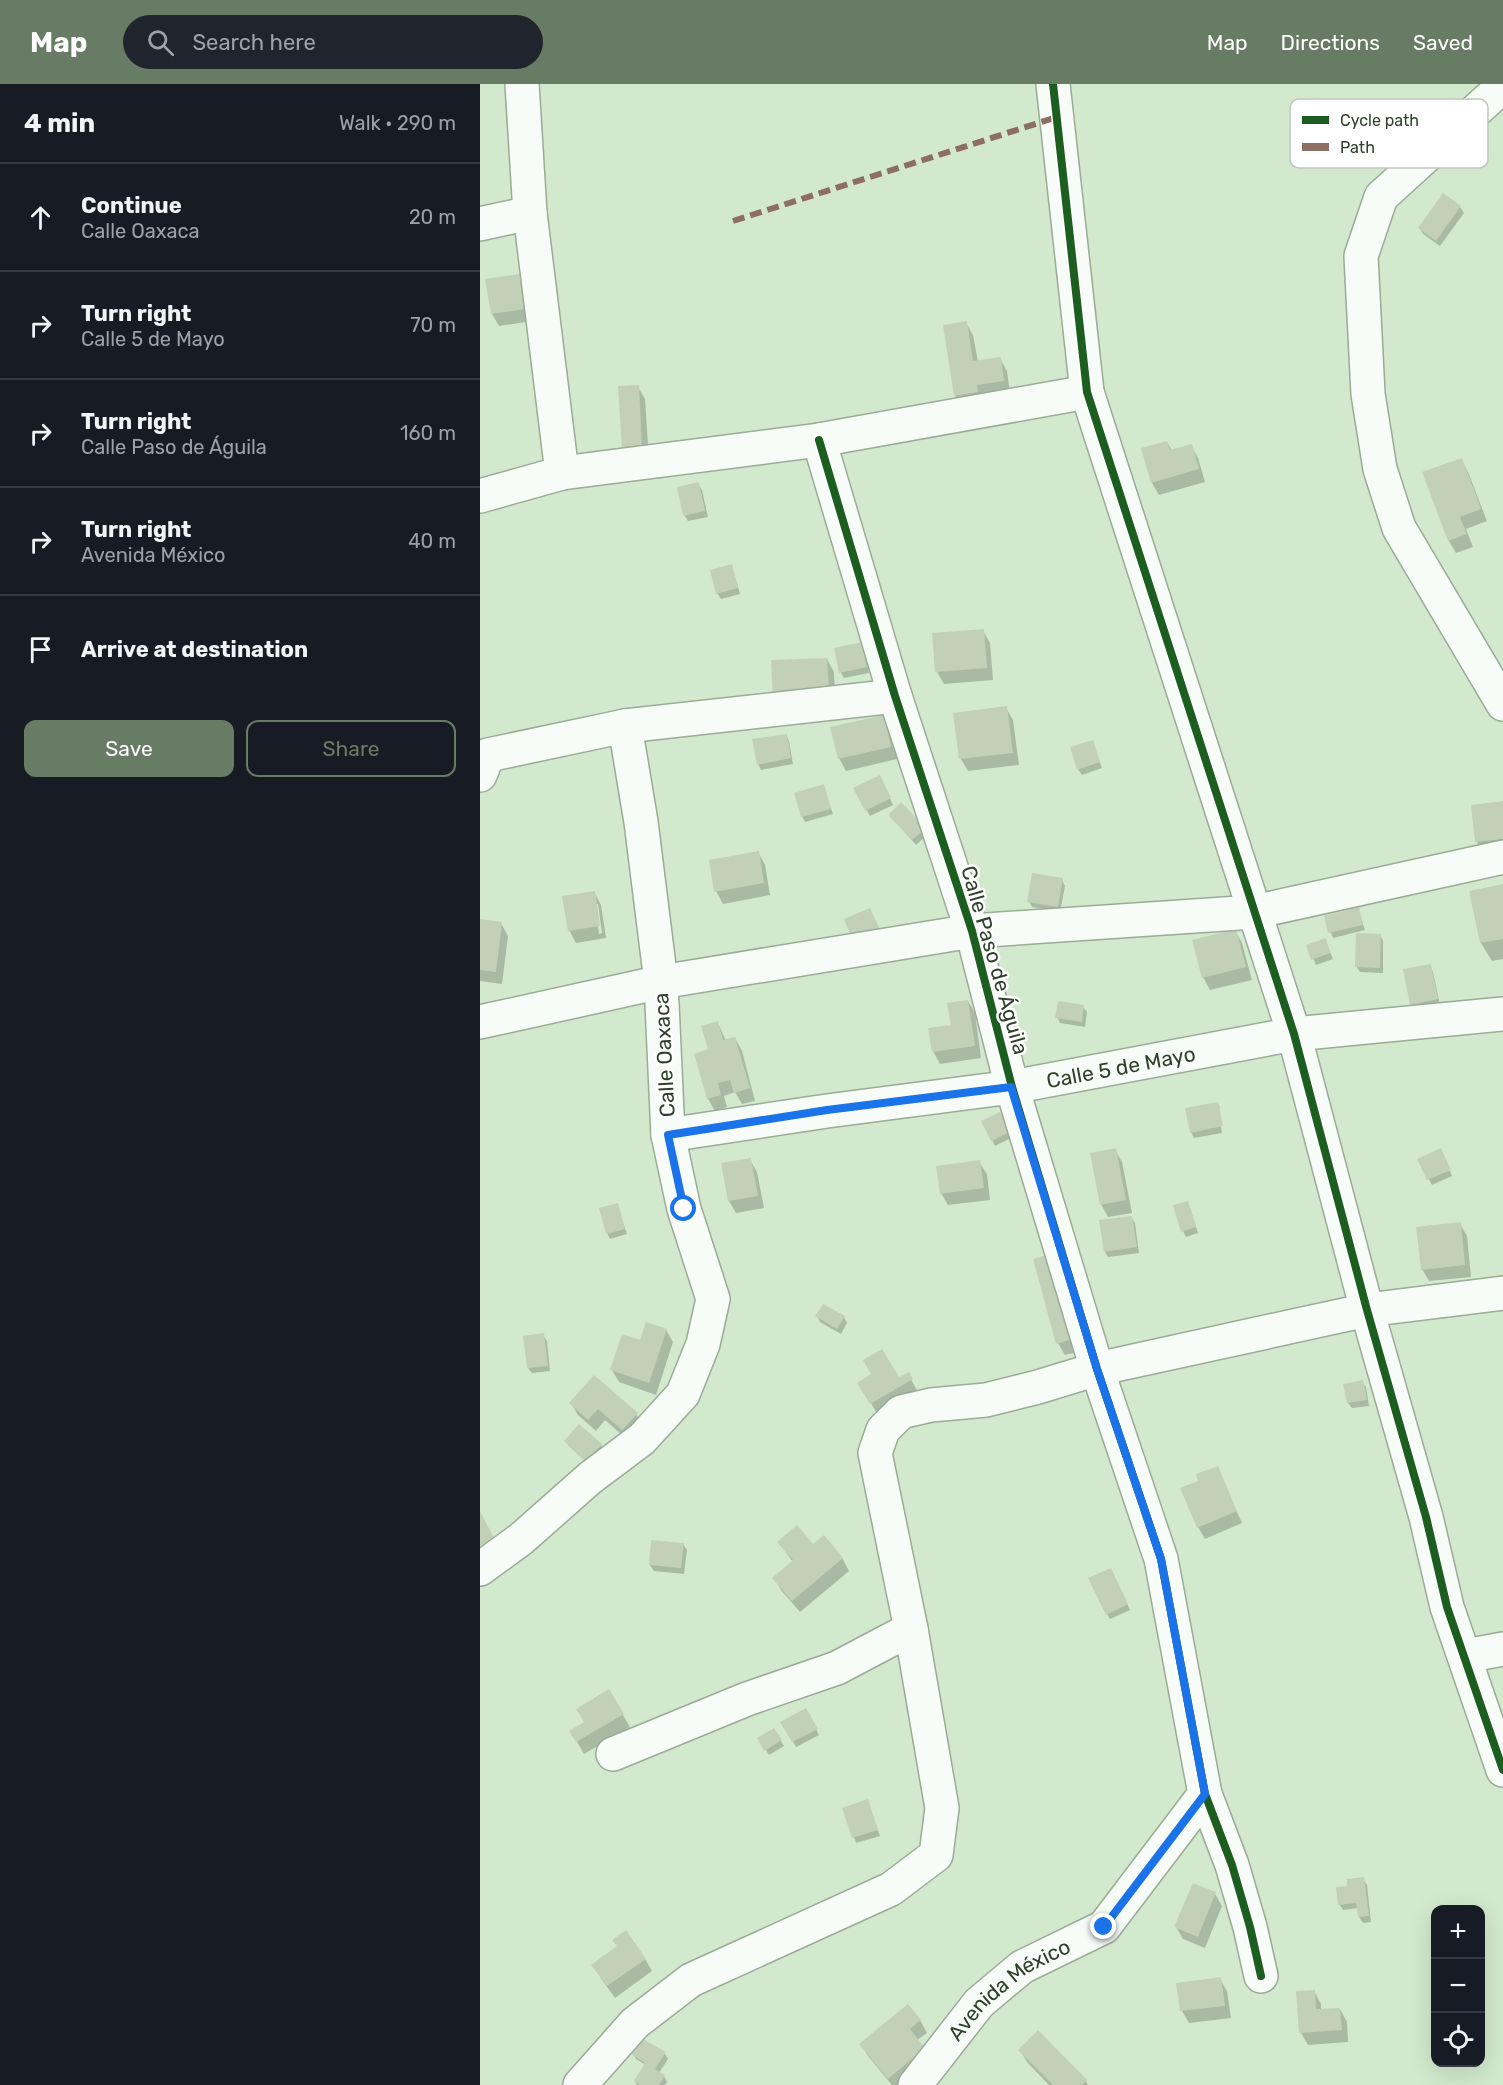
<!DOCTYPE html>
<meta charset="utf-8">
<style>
:root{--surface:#171b24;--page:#20242c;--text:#f1f3f6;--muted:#9ea1a6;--line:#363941;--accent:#687b64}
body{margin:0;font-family:Rubik,sans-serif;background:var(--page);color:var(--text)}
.controls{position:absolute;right:18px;bottom:18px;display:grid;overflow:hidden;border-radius:12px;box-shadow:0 6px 24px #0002}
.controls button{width:54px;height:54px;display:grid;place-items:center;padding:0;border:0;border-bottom:2px solid var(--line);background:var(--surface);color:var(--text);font:30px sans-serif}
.stop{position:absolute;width:18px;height:18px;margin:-14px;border:4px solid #1a73e8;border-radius:50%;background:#fff}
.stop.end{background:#1a73e8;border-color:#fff;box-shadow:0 2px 6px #0008}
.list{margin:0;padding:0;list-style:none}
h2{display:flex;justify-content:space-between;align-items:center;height:78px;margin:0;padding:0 24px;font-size:26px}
h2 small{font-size:20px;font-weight:400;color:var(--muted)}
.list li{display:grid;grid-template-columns:39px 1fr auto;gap:18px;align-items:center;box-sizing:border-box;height:108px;padding:0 24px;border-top:2px solid var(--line)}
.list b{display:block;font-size:22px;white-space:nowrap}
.list p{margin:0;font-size:20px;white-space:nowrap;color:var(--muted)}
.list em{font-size:20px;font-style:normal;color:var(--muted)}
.actions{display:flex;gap:12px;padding:18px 24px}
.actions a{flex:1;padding:14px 0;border:2px solid var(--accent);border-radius:12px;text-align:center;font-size:21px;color:var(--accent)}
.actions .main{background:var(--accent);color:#fff}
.icon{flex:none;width:33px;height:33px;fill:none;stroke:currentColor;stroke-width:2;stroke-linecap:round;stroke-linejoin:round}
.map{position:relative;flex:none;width:1023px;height:2001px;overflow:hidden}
header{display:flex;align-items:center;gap:36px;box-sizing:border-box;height:84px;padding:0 30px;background:var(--accent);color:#fff}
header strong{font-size:28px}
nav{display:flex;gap:33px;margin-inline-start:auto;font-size:21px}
.search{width:420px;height:54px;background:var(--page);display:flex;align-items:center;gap:15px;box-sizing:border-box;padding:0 21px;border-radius:33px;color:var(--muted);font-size:22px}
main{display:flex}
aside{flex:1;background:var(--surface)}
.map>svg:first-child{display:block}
.shadow{fill:#0003;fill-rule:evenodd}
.building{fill:#c3d0b8}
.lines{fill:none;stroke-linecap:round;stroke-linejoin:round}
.minor-casing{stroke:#9aab96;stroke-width:36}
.minor{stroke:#f8fcf8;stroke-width:33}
.quiet{stroke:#8d6e63;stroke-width:6;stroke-dasharray:12 6;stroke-linecap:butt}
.cycleway-casing{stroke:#fff;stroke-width:11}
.cycleway{stroke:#1b5e20;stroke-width:8}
.route{stroke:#1a73e8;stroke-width:8}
.labels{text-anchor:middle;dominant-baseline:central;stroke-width:5;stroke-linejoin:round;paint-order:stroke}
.street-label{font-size:21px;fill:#2f402b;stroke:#fff}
.key{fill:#fff;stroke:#c1c6bf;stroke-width:1.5}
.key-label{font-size:16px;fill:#2f402b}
</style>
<header>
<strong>Map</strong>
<div class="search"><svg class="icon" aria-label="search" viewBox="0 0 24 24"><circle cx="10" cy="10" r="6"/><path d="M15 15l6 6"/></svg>Search here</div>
<nav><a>Map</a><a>Directions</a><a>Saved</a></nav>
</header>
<main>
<aside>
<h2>4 min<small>Walk · 290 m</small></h2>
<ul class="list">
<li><svg class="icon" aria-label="ahead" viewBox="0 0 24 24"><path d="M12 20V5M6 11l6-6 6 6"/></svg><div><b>Continue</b><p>Calle Oaxaca</p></div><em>20 m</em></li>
<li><svg class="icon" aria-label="right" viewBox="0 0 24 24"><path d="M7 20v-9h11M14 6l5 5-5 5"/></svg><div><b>Turn right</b><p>Calle 5 de Mayo</p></div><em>70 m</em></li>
<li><svg class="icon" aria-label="right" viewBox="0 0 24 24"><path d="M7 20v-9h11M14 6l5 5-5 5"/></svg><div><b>Turn right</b><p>Calle Paso de Águila</p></div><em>160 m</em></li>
<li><svg class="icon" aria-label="right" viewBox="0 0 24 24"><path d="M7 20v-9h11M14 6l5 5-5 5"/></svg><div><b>Turn right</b><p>Avenida México</p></div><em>40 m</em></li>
<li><svg class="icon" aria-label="arrive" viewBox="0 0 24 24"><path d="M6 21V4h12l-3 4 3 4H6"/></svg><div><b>Arrive at destination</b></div></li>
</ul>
<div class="actions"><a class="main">Save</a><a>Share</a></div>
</aside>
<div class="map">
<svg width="1023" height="2001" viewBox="0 0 1023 2001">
<rect width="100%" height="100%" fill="#d2e9cd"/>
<g class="shadow">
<path d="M963,111l17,12 4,6 -24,33 -17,-12 -3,-6z"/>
<path d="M48,191l11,45 -40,6 -7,-12z"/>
<path d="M486,239l7,12 5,27 22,-3 7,12 3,22 -48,15 -7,-13z"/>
<path d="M158,303l7,12 4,61 -19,2z"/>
<path d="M687,358l5,9 19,-5 7,12 7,24 -46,13 -7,-12z"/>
<path d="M981,375l7,13 19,49 -21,8 7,18 -17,6 -7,-12z"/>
<path d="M218,400l4,6 6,27 -20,4 -3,-5z"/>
<path d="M252,482l8,28 -19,5 -4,-6z"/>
<path d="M503,547l7,12 3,37 -49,4 -7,-12z"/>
<path d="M381,560l3,6 5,23 -25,5 -3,-5z"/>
<path d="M347,575l7,13 1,30 -53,12z"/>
<path d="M526,624l7,12 6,45 -51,6 -7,-12 -6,-45z"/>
<path d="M403,632l7,13 7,30 -51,12 -7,-13z"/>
<path d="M306,651l3,6 4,23 -32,6 -3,-6z"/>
<path d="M612,658l10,26 -20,7 -4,-6z"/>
<path d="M402,698l11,23 -23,11 -15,-27z"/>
<path d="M343,702l10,28 -28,8 -3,-6z"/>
<path d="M1023,718v49l-19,3 -7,-12z"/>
<path d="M410,731l38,19 -12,11z"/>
<path d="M278,768l7,13 5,30 -47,9 -7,-13z"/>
<path d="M582,796l3,6 -5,26 -28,-5 -3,-6z"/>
<path d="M1023,802v73l-11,2 -11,-18z"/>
<path d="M114,808l7,13 5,33 -30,5 -7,-13zM115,820h3l4,29 -3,1z"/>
<path d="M878,825l7,21 -32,8 -7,-20z"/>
<path d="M0,837l21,2 7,13 -6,48 -22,-3z"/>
<path d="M755,847l7,12 10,37 -42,10 -7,-13z"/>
<path d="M900,851l3,6v32l-23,-1 -4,-6z"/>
<path d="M845,856l8,19 -17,6 -8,-19z"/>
<path d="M950,882l3,6 7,33 -25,5 -3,-6z"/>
<path d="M488,917l7,12 6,45 -41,6 -7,-13z"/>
<path d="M603,923l4,5 -2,15 -25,-4 -3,-6z"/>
<path d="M238,939l8,18 9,-3 7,13 13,50 -13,3 -7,-12 -11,4 3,11 -12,4 -7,-12 -12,-44 14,-5z"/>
<path d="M738,1019l2,5h-2l4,25 -28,5 -3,-6z"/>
<path d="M522,1036l9,18 -16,8 -12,-25z"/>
<path d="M635,1066l7,12 10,51 -24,4 -7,-13z"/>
<path d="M964,1072l8,20 -20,9 -13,-25z"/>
<path d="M270,1076l7,12 7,36 -28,5 -7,-12 -6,-36z"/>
<path d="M499,1078l8,12 3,26 -42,5 -7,-12z"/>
<path d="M137,1121l10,29 -17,5 -3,-6z"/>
<path d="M710,1124l8,25 -12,4 -3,-6z"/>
<path d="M651,1133l4,6 4,30 -31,4 -3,-5z"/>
<path d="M980,1140l7,12 4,41 -42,4 -7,-12z"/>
<path d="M555,1176l47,91 -17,4 -7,-12z"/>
<path d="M337,1232l27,1 3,6 -6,11 -21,-12z"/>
<path d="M186,1246l7,12 -17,53 -37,-13 -7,-12 29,-28z"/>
<path d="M63,1251l4,6 3,30 -18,2 -4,-5z"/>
<path d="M428,1290l10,18 -40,23 -19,-32 40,-4z"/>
<path d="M882,1298l4,5 3,19 -17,2 -4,-5z"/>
<path d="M91,1319l65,11 7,13 -13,15 -25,-22 -9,11 -18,-16z"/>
<path d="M85,1357l36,4 3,6 -14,14 -21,-19z"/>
<path d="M737,1384l25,55 -37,16 -7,-12z"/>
<path d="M299,1459l33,3 30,12 7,13 -49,41 -19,-22 -7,-12 19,-16z"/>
<path d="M203,1460l4,6 -3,24 -30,-3 -4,-6z"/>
<path d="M633,1491l17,35 -20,9 -3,-5z"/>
<path d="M129,1607l21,36 -46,27 -13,-23 15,-8z"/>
<path d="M326,1626l13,25 -23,12 -14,-25z"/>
<path d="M294,1646l10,16 -15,9 -10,-16z"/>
<path d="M387,1717l13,35 -24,7 -12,-34z"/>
<path d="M883,1795l4,6 4,37 -8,1 -4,-6 -1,-9 -15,2 -4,-6 10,-17z"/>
<path d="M735,1810l7,12 -17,42 -22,-9 -7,-12z"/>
<path d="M165,1875l7,12 -37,27 -15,-21z"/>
<path d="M740,1895l7,12 4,27 -42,5 -7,-12 -4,-27z"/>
<path d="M834,1907l7,13v7l19,-2 7,13 1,20 -40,3 -7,-12z"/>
<path d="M440,1936l7,13 -10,7 7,9 -22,36h-10l-24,-29 -7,-12z"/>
<path d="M540,1966l66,31 2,4h-39l-22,-23z"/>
<path d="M153,1970h32l3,5 -9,14 5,3 3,6 -2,3h-28l-2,-4 11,-16 -10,-6z"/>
</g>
<g class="building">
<path d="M963,109l18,13 -25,35 -18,-13z"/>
<path d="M48,189l5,35 -42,6 -6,-35z"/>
<path d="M487,237l6,40 28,-4 3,24 -27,4 1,7 -24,4 -11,-71z"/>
<path d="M159,301l3,63 -20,2 -4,-64z"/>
<path d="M687,357l3,9 22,-6 7,25 -48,14 -10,-35z"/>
<path d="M982,374l19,51 -21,8 7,17 -19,7 -26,-69z"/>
<path d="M219,398l6,29 -22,5 -6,-29z"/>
<path d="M252,480l6,24 -22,6 -6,-24z"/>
<path d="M504,545l3,39 -52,4 -3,-39z"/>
<path d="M382,558l5,25 -28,6 -5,-25z"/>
<path d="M347,574l2,32 -56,12 -2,-42z"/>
<path d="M527,622l6,47 -54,6 -6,-46z"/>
<path d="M404,631l7,32 -53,12 -8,-32z"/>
<path d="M307,650l4,24 -34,7 -5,-26z"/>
<path d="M613,656l7,22 -23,8 -7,-23z"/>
<path d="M400,691l11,23 -26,13 -12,-23z"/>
<path d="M344,700l7,25 -30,8 -7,-24z"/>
<path d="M1023,717v38l-28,3 -4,-37z"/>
<path d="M421,718l25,26 -14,12 -24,-25z"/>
<path d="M279,767l5,32 -50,9 -5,-32z"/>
<path d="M552,789l31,5 -5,29 -31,-5z"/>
<path d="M1023,800v55l-23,4 -11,-52z"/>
<path d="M115,807l5,35 -32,5 -6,-35z"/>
<path d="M879,823l4,18 -35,8 -4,-17z"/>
<path d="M390,824l10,22 -27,11 -9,-22z"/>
<path d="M0,835l22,3 -6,50 -16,-2z"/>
<path d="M756,845l10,38 -44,11 -10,-38z"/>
<path d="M876,849l25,1 -1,34 -25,-1z"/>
<path d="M846,854l4,15 -19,7 -5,-15z"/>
<path d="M951,880l7,35 -28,6 -7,-36z"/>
<path d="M488,916l7,46 -43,6 -4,-24 23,-3 -4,-22z"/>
<path d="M578,917l26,4 -2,17 -27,-4z"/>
<path d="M238,937l5,19 12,-3 15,51 -16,5 -4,-13 -12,3 3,12 -14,4 -13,-45 14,-5 -7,-23z"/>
<path d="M738,1018l5,24 -33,7 -5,-25z"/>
<path d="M520,1028l10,20 -19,9 -10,-20z"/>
<path d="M636,1064l10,52 -26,5 -10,-52z"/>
<path d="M961,1064l10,22 -24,10 -10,-21z"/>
<path d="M271,1074l7,38 -30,5 -7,-38z"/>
<path d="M500,1076l4,28 -44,6 -4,-28z"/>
<path d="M708,1117l8,26 -15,5 -8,-27z"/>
<path d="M138,1119l7,26 -19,5 -7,-26z"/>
<path d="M652,1132l5,31 -33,5 -5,-32z"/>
<path d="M981,1138l4,43 -44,5 -5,-43z"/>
<path d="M573,1169l23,85 -20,6 -23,-85z"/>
<path d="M343,1220l22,12 -8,13 -22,-13z"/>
<path d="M166,1238l21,7 -18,54 -39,-13 12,-36 18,6z"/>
<path d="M64,1249l4,33 -21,2 -4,-32z"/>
<path d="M402,1265l17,28 10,-5 4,7 -43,25 -13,-21 14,-9 -8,-14z"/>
<path d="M114,1291l44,38 -16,17 -24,-21 -10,11 -19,-17z"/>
<path d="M883,1296l4,20 -20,3 -4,-19z"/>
<path d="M99,1340l23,20 -16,17 -22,-20z"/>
<path d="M738,1382l19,45 -40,17 -17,-40 18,-7 -2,-7z"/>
<path d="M0,1427l15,29 -15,7z"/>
<path d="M317,1441l16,19 11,-9 19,23 -51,43 -20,-23 21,-18 -16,-18z"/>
<path d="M171,1456l33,3 -3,25 -32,-3z"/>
<path d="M631,1484l17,36 -22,11 -18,-37z"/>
<path d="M129,1605l15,25 -48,28 -7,-11 15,-9 -8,-13z"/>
<path d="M326,1624l12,21 -26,13 -12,-20z"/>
<path d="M294,1644l8,12 -18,11 -7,-13z"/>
<path d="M388,1715l10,31 -26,8 -10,-30z"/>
<path d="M884,1793l5,39 -11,1 -2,-14 -18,2 -2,-18 11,-1v-7z"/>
<path d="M713,1799l23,9 -18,45 -24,-10z"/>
<path d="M146,1846l20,29 -39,27 -16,-21 26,-19 -5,-6z"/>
<path d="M741,1893l4,29 -45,5 -4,-28z"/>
<path d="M835,1906l1,19 24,-1 2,22 -43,3 -3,-42z"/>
<path d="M428,1920l13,16 -11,9 15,19 -37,31 -29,-35z"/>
<path d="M558,1946l49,50 -5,5h-29l-35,-35z"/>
<path d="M161,1954l25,14 -11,17 10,6 -6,10h-19l-6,-4 11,-18 -14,-9z"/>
</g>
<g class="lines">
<defs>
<g id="minor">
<path d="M42,0l8,129 32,260"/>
<path d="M573,0l34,308 207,642 73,276 59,207 21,90 56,163"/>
<path d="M1023,2l-122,111 -20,59 7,138 12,75 19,59 104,176"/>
<path d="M0,140l50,-11"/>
<path d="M339,356l76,256 77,235 40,156 85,282 64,190 44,235 27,71 18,62 11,49"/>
<path d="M0,412l82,-23 257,-33 268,-48"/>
<path d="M0,691l8,-20 137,-29 270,-30"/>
<path d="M0,938l181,-40 311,-51 282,-19 249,-55"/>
<path id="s1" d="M188,1051l159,-24 185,-24 282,-53 209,-20"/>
<path d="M0,1485l41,-30 69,-61 52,-39 41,-45 20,-50 10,-45 -29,-90 -16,-74 -7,-153 -20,-160 -16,-96"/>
<path d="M985,1572l38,-7"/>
<path d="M133,1670l134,-55 90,-31 74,-39"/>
<path d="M100,2001l55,-62 56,-43 200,-91 45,-34 6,-47 -31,-179 -36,-176 8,-23 18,-18 30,-7 55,-5 52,-13 59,-18 270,-59 136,-17"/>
<path id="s2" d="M435,2001l64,-82 43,-36 82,-40 101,-133"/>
</g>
</defs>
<use href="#minor" class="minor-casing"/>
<use href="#minor" class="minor"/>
<path class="quiet" d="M253,137l324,-104"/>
<defs>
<g id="cycleway">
<path d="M573,0l34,308 207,642 73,276 59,207 21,90 56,163"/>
<path d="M339,356l76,256 77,235 40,156 85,282 64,190 44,235 27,71 18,62 11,49"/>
</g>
</defs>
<use href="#cycleway" class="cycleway-casing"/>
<use href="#cycleway" class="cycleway"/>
</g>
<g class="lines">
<path class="route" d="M204,1125l-16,-74 159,-25 184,-23 86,282 64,190 44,235 -101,133"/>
</g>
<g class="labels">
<g class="street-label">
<text transform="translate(515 876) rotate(74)">Calle Paso de Águila</text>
<text transform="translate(184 971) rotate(-93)">Calle Oaxaca</text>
<text stroke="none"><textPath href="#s1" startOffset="458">Calle 5 de Mayo</textPath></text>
<text stroke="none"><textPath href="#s2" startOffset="136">Avenida México</textPath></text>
</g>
</g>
<rect x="810" y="15" width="198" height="69" rx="9" class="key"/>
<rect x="822" y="32" width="27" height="8" fill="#1b5e20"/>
<rect x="822" y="59" width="27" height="8" fill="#8d6e63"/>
<g class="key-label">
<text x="860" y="42">Cycle path</text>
<text x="860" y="69">Path</text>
</g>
</svg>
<div class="controls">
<button>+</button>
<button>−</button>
<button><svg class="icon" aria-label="locate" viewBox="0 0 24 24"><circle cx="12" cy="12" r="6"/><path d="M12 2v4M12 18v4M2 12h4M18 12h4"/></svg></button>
</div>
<div class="stop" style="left:204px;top:1125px"></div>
<div class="stop end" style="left:624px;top:1843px"></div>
</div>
</main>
